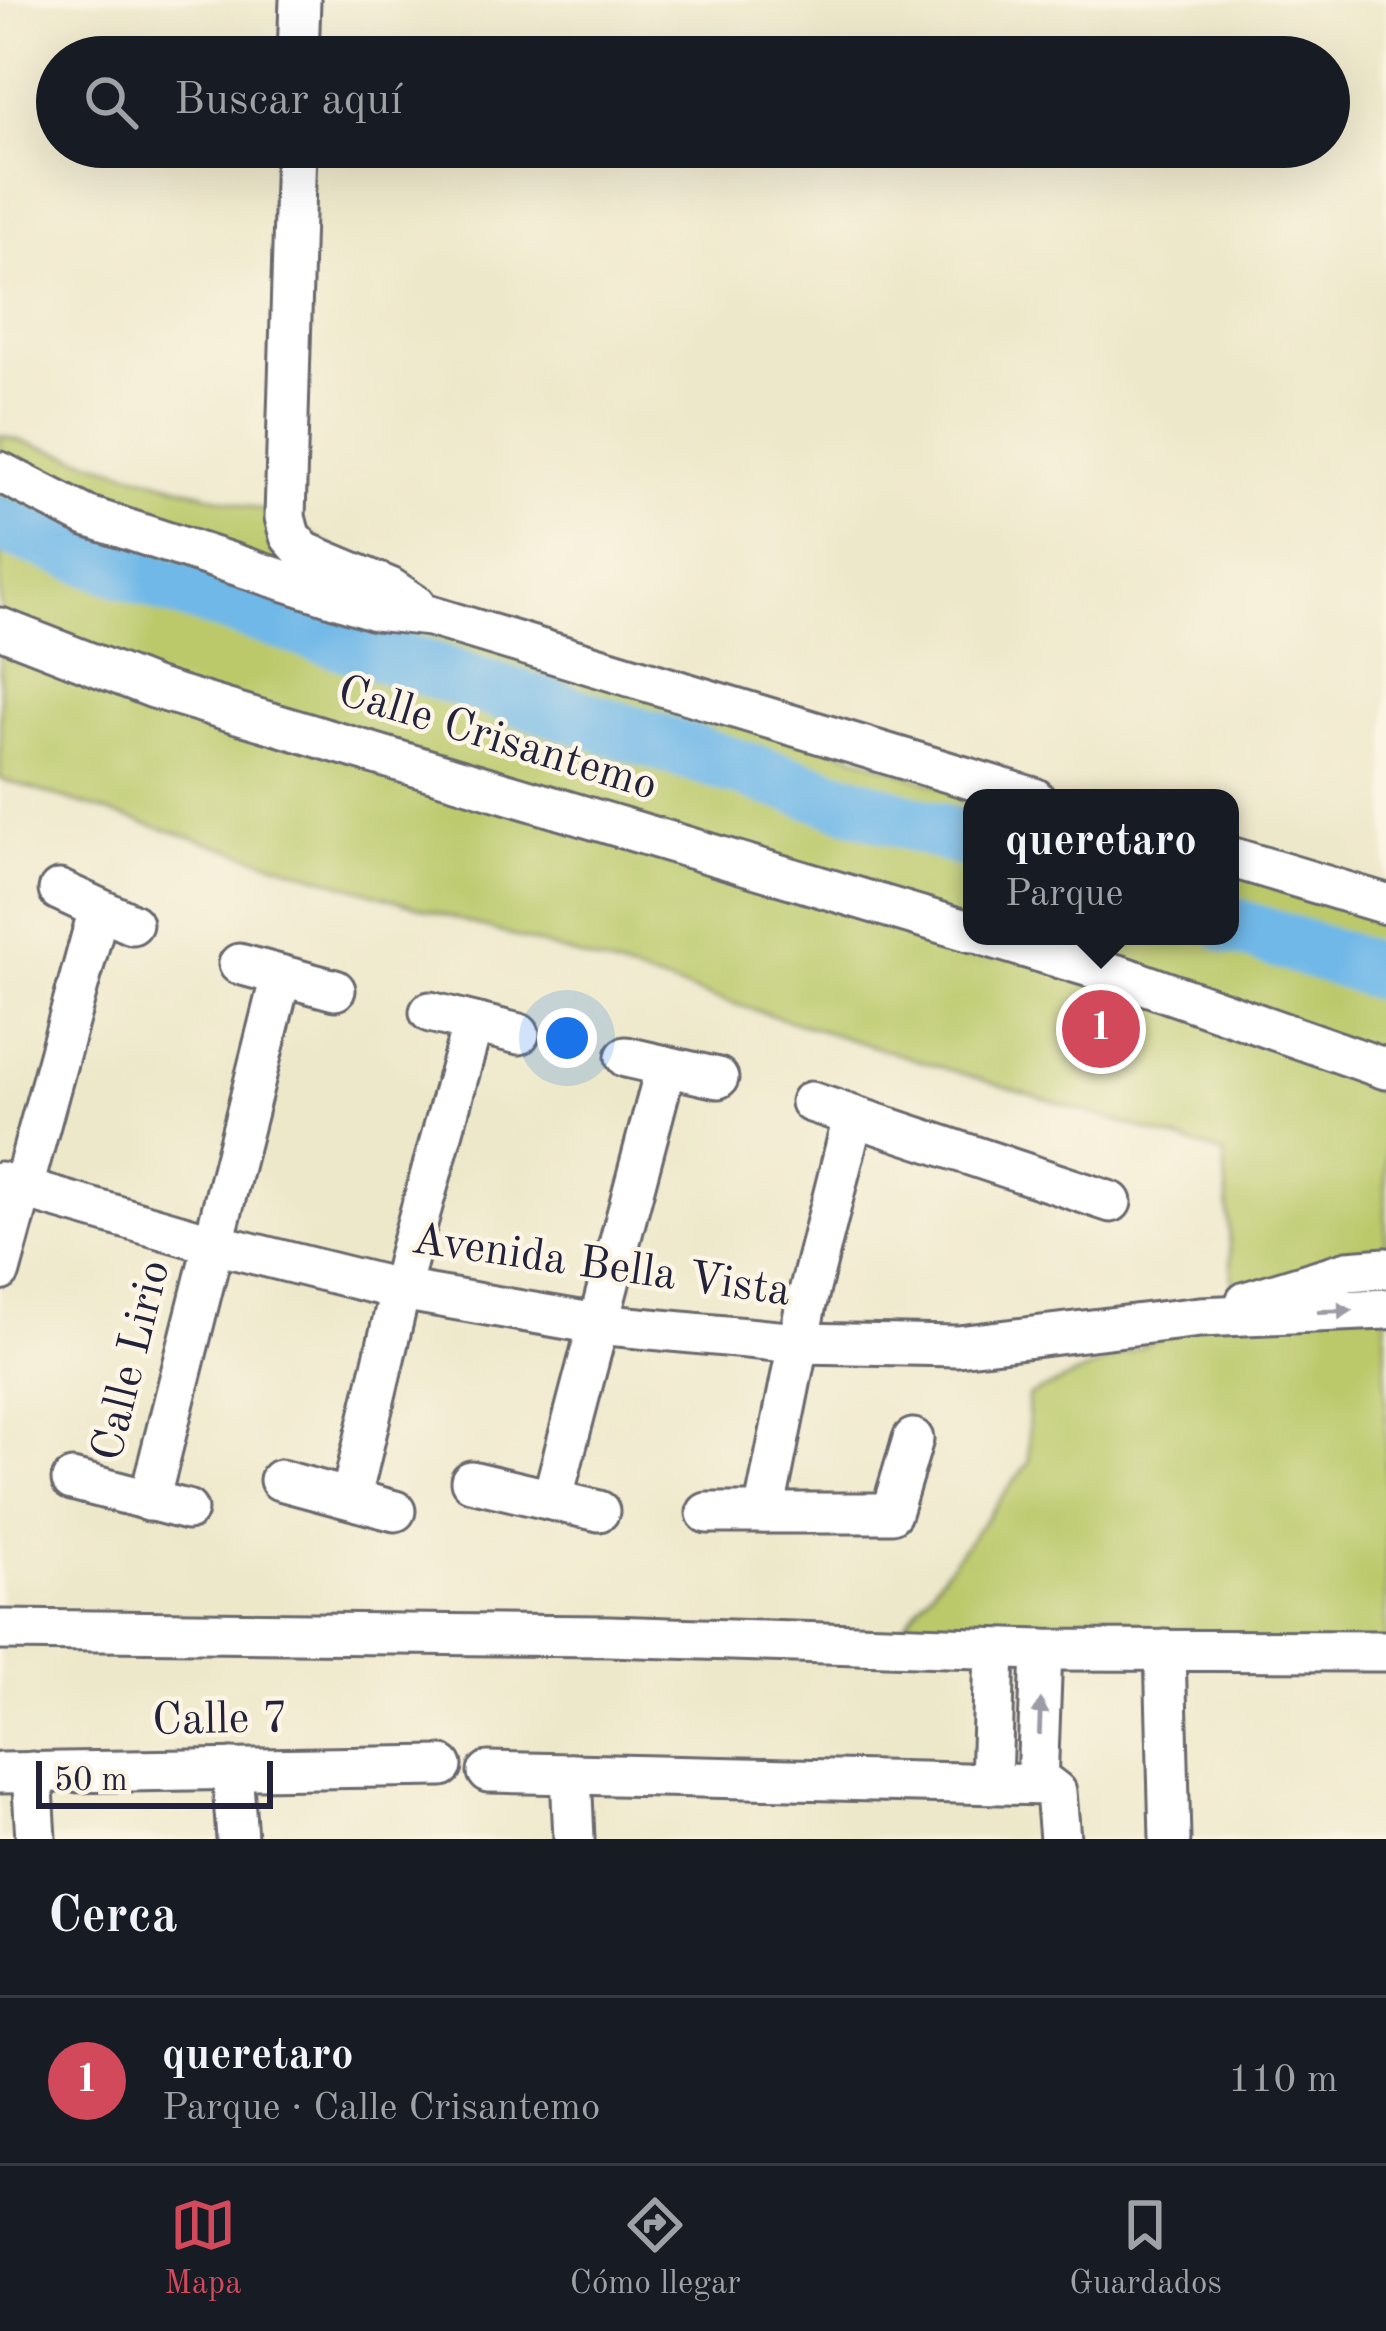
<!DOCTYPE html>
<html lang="es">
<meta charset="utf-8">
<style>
:root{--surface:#171b24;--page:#20242c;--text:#f1f3f6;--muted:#9ea1a6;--line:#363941;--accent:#d1495b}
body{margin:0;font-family:"Old Standard TT",serif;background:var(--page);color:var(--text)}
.scale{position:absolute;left:36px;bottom:30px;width:237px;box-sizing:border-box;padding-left:12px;border:6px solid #22223b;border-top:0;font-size:33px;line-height:42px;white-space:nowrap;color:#22223b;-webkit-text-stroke:9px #fcf5e5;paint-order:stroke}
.you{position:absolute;left:567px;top:1038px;width:42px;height:42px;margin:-30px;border:9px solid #fff;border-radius:50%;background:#1a73e8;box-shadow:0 0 0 18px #1a73e833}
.badge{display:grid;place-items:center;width:78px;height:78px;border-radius:50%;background:var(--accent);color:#fff;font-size:39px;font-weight:700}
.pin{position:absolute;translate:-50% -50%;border:6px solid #fff;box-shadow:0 3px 12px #0006}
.popup{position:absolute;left:963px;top:789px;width:276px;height:156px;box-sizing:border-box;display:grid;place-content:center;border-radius:24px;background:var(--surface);filter:drop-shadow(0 3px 9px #0005);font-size:39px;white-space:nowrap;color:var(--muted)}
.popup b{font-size:45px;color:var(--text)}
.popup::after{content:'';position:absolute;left:50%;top:100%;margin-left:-24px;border:24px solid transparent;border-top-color:var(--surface)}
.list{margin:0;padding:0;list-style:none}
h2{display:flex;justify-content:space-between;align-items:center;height:156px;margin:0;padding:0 48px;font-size:51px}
h2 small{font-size:39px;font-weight:400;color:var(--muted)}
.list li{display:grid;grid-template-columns:78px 1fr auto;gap:36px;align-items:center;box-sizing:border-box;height:168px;padding:0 48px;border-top:3px solid var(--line)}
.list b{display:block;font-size:45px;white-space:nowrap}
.list p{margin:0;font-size:39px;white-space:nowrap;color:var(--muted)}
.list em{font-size:39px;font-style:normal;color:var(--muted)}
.icon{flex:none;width:66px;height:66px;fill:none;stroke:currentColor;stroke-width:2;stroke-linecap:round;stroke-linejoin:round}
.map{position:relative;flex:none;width:1386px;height:1839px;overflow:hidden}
.search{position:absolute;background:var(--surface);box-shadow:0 12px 48px #0002;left:36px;right:36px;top:36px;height:132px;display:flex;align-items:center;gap:30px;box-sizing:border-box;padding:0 42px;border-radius:66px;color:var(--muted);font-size:45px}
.sheet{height:324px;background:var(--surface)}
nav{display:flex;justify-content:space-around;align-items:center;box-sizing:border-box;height:168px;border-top:3px solid var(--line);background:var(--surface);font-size:33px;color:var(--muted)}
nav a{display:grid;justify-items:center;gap:6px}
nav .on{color:var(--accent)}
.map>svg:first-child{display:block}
.green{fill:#bbc96b;stroke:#6e7653;stroke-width:3}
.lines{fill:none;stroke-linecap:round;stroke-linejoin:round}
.river{stroke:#70b8e8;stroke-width:57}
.minor-casing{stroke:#69676d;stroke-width:45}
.minor{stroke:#fff;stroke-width:39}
.oneway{fill:#9c9ca7}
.labels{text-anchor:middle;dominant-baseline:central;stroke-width:9;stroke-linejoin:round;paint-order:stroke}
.street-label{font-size:45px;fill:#22223b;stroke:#fcf5e5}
</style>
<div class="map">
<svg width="1386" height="1839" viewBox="0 0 1386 1839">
<rect width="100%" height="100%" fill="#fcf5e5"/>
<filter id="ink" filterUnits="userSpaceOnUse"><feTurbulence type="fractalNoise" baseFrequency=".00833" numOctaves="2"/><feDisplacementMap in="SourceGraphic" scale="24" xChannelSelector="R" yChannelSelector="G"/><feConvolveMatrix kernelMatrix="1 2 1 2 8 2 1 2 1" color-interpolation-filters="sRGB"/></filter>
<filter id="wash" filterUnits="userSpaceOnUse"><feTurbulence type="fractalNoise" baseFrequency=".004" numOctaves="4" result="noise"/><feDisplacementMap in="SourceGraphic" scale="48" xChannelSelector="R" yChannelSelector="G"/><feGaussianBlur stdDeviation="2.7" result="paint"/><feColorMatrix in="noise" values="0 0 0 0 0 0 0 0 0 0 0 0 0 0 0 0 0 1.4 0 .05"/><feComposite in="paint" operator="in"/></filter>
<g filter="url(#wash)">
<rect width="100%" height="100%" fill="#eee8cb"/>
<path class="green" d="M0,435l285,82 105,71 582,210v138h258v-79l156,47v742h-498l141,-184 -1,-66 206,-90 -10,-152 -1224,-375z"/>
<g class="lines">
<g class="river">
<path d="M0,524l159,59 813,259"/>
<path d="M1230,925l156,49"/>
</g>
</g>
</g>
<g filter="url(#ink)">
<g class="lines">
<defs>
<g id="minor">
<path d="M298,57l2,-57"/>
<path d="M296,147l-11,370 5,19 14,16 86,36 25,17"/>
<path d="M0,472l86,44 289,94 55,6 604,182"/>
<path d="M0,628l154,60 818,244"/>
<path d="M1230,857l156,47"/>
<path d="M59,890l73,34"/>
<path d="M986,936l135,40 265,93"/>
<path d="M239,964l96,26"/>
<path d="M430,1012l89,22"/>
<path d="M626,1057l92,21"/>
<path d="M811,1102l300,100"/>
<path d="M0,1182l211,61 190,47 196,34 202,19 159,3 242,-29 186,-8"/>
<path d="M0,1271l99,-362"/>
<path d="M1246,1302l102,-31 38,-3"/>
<path d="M72,1480l115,30"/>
<path d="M280,1480l115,31"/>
<path d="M471,1481l128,30"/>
<path d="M351,1497l59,-248 63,-226"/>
<path d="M552,1500l114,-434"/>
<path d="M149,1501l132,-525"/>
<path d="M707,1513h184l22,-74"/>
<path d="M764,1513l42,-209 47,-186"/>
<path d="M0,1630l609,6 433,14 344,1"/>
<path d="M1165,1650l5,189"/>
<path d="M232,1769l5,70"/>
<path d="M32,1772l4,67"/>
<path d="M488,1772l559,13 9,7 4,47"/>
<path d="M0,1773l442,-7"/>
<path d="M571,1774l3,65"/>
<path d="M991,1783l4,-134"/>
<path d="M1037,1784l5,-134"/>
</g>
</defs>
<use href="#minor" class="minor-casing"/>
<use href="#minor" class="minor"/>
</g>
<defs><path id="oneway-solid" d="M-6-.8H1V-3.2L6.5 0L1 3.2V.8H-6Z" transform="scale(3)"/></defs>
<g class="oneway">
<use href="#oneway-solid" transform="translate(1335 1311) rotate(-2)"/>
<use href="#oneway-solid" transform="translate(1040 1717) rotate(-88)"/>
</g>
</g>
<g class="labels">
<g class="street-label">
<text transform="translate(497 740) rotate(17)">Calle Crisantemo</text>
<text transform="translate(601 1267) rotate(8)">Avenida Bella Vista</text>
<text transform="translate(133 1361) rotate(-76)">Calle Lirio</text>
<text transform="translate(220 1721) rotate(-1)">Calle 7</text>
</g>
</g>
</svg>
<div class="scale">50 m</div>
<div class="you"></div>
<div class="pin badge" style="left:1101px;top:1029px">1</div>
<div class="popup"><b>queretaro</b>Parque</div>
<div class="search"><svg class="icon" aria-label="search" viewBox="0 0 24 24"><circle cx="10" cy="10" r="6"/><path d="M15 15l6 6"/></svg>Buscar aquí</div>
</div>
<section class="sheet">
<h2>Cerca<small></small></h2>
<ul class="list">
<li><span class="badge">1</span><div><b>queretaro</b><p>Parque · Calle Crisantemo</p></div><em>110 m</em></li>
</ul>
</section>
<nav>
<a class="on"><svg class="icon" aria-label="map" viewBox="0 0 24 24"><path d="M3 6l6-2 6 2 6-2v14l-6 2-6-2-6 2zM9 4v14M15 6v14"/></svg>Mapa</a>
<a><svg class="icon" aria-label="directions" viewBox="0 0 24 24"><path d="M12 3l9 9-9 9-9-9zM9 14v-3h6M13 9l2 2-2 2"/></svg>Cómo llegar</a>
<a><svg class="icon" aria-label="saved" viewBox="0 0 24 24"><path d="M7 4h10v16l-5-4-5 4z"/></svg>Guardados</a>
</nav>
